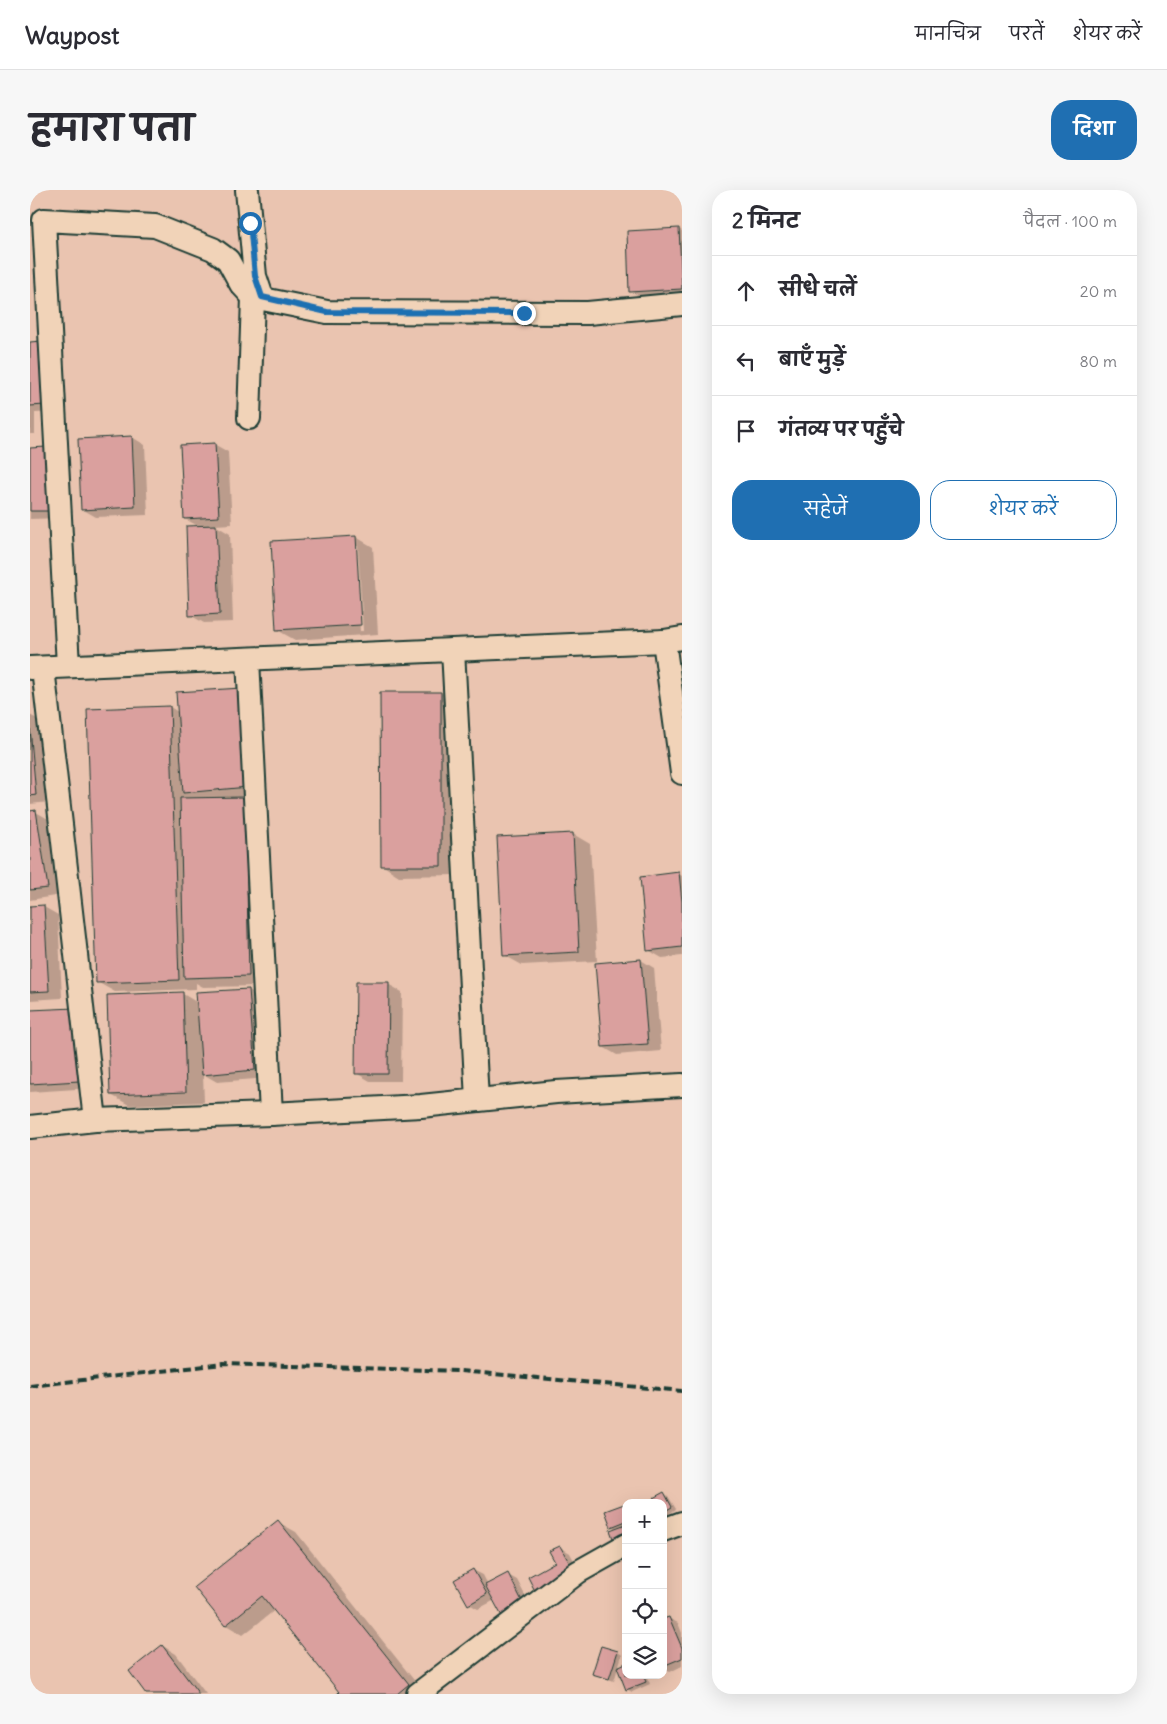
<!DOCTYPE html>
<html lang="hi">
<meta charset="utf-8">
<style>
:root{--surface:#fff;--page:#f7f7f7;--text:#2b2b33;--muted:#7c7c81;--line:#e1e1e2;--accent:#1f6fb2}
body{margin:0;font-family:Delius,"Playpen Sans Deva",sans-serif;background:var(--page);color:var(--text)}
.controls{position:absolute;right:15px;bottom:15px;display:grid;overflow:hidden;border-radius:10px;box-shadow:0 5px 20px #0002}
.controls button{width:45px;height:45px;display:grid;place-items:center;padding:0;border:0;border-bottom:1px solid var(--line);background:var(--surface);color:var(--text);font:25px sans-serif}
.stop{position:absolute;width:15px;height:15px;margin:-11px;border:4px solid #1f6fb2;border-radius:50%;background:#fff}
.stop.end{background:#1f6fb2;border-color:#fff;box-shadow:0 1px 5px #0008}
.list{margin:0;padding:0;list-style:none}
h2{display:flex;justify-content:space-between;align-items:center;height:65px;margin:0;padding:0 20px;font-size:21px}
h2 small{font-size:16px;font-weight:400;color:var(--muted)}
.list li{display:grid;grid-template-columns:32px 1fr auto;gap:15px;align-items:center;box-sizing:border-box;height:70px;padding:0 20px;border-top:1px solid var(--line)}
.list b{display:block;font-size:19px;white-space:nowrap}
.list em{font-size:16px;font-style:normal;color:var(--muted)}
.actions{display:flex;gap:10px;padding:15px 20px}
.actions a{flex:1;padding:11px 0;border:1px solid var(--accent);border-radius:20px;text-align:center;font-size:18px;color:var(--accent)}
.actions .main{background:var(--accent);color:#fff}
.icon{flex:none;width:28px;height:28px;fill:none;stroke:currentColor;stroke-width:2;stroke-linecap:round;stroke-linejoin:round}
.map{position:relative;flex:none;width:652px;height:1504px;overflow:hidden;border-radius:20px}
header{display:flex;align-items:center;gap:30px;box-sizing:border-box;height:70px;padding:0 25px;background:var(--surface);border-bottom:1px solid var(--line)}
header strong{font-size:24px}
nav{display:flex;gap:28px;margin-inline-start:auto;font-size:18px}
.intro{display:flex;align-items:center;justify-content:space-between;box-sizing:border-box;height:120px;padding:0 30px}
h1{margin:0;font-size:35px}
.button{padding:12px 22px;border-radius:20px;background:var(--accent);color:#fff;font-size:18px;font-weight:700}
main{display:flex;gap:30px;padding:0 30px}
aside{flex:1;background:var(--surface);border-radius:20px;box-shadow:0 5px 20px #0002}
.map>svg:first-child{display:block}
.shadow{fill:#0003;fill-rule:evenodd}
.building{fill:#daa09e;stroke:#1f3d34}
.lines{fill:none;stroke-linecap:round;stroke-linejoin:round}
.street-casing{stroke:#1f3d34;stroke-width:26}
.street{stroke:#f1d3b8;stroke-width:22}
.rail{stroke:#1f3d34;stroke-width:4;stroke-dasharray:8 4;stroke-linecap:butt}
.route{stroke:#1f6fb2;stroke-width:6}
</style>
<header>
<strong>Waypost</strong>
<nav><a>मानचित्र</a><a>परतें</a><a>शेयर करें</a></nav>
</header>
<div class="intro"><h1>हमारा पता</h1><a class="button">दिशा</a></div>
<main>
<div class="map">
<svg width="652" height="1504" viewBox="0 0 652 1504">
<rect width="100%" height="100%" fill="#eac4b0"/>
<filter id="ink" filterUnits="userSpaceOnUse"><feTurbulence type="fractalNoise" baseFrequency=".02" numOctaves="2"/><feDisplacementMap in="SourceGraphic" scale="10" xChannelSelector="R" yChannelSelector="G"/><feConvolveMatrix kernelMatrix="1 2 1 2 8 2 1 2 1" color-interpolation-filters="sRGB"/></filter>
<g filter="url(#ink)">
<g class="shadow">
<path d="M649,39l3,2v66l-38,2 -13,-8z"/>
<path d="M0,153l28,69 -23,1v21h-5z"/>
<path d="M102,247l13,8 3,70 -52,2 -14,-8z"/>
<path d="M184,254l14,8 4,72 -17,1 15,9 3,88 -29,1 -14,-8 10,-88 -15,-8z"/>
<path d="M0,259l32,69 -32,1z"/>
<path d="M326,347l17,10 5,87 -83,6 -18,-10zM325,356h3l5,85h-3z"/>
<path d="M411,503l17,10v172l-59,1 -17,-11z"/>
<path d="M140,517l8,5 84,83 -20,1 21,12 3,178 -63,1 -7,-4v6l-81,3 -18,-10 -8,-272z"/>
<path d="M0,525l12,7 8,80 -20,2z"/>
<path d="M0,622h6l14,8 11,75 -31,5z"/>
<path d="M543,644l17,10 7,117 -75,4 -18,-10z"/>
<path d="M649,684l3,2v80l-20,2 -14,-8z"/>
<path d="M0,717h14l14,8 4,83 -32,2z"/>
<path d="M611,770l13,8 7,83 -44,4 -14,-8z"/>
<path d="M358,794l14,8 -1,89h-31l-14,-8z"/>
<path d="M219,800l14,8 5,80 -51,4 -14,-8 1,28 -75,3 -18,-10 72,-101 15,9z"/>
<path d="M0,822l62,76 -62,4z"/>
<path d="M634,1303l4,3 8,13 -9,6 -4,-2z"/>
<path d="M594,1315l2,1v42l-10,-19 -4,-3z"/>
<path d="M248,1332l18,10 129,162h-86l2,-1 -66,-83 -32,25 -17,-10z"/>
<path d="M530,1357l10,6 13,25 -26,-15z"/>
<path d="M443,1380l10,5 5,10 20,-10 9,5 18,34 -40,-14 -17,9 -9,-5z"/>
<path d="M638,1428l10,5 4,10v33l-12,6 -7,-4v-48z"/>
<path d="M133,1456l13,8 30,40h-58z"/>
<path d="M588,1462l4,3 -8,26 -21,-7z"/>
<path d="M596,1485h20l4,9 -18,8 -5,-3z"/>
</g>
<g class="building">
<path d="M649,38l3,61 -53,3 -2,-61z"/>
<path d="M11,151l4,64 -15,1v-64z"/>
<path d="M102,246l3,71 -54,3 -3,-71z"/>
<path d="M185,253l4,74 -35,2 -4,-74z"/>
<path d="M16,257l3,64h-19v-63z"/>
<path d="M186,335l4,89 -31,2 -3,-90z"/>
<path d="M326,346l5,89 -85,5 -5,-89z"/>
<path d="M212,498l6,99 -65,6 -7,-101z"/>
<path d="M350,502h61v174h-60z"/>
<path d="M140,516l9,274 -83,3 -9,-274z"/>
<path d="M0,537l6,68 -6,1z"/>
<path d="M215,607l4,179 -65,2 -4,-180z"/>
<path d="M6,620l12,78 -18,2v-79z"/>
<path d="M543,643l6,119 -76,4 -6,-119z"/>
<path d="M649,682l3,30v45l-35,4 -7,-74z"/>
<path d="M14,715l5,86 -19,1v-86z"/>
<path d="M611,769l7,85 -46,3 -7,-84z"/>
<path d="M326,792h33l-1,92h-33z"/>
<path d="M219,799l6,81 -53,5 -6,-83z"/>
<path d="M153,802l3,100 -76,3 -3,-100z"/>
<path d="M45,818l4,73 -49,3v-74z"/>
<path d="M634,1302l8,15 -9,5v-9h-7l-3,-5z"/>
<path d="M594,1314l2,5v12l-15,6 -6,-16z"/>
<path d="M248,1330l131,164 -12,10h-60l2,-2 -77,-96 -37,30 -31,-39z"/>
<path d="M596,1334v16l-11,4 -5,-14z"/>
<path d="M530,1356l15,27 -39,20 -8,-16 27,-15 -6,-11z"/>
<path d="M443,1379l14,25 -19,11 -14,-25z"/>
<path d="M478,1383l18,36 -22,11 -19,-35z"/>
<path d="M639,1427l13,31v10l-19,8v-47z"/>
<path d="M132,1455l37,49h-53l-17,-23z"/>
<path d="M571,1456l17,5 -9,28 -17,-5z"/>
<path d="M596,1473v12h17l3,7 -20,8 -9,-23z"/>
</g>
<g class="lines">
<defs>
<g id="street">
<path d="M217,0l8,86 7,21"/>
<path d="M219,228l4,-121 74,15 261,1 94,-9"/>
<path d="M634,451l18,132"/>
<path d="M423,460l24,450"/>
<path d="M218,469l23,455"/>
<path d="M38,476l-24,-446 111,6 58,23 15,11 13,24 12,13"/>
<path d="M0,478l634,-27 18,-3"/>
<path d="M13,478l52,452"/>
<path d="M0,937l65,-7 176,-6 150,-8 135,-14 126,-7"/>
<path d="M633,1340l19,-7"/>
<path d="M388,1504l160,-122 48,-27"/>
</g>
</defs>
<use href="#street" class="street-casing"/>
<use href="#street" class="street"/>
<path class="rail" d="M0,1196l193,-22 237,7 222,20"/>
</g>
</g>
<g class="lines" filter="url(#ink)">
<path class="route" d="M220,33l5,53 7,21 65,15 197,1"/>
</g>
</svg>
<div class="controls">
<button>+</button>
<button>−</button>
<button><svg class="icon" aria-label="locate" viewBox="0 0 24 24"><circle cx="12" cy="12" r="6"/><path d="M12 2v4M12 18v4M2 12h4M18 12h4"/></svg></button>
<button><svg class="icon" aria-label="layers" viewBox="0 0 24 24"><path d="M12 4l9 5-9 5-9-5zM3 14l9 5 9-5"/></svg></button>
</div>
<div class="stop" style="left:220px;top:33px"></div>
<div class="stop end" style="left:494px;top:123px"></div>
</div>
<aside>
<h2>2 मिनट<small>पैदल · 100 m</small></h2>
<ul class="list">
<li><svg class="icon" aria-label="ahead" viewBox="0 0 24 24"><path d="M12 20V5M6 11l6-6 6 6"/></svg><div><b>सीधे चलें</b></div><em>20 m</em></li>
<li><svg class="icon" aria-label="left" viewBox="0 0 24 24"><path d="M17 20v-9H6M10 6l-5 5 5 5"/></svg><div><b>बाएँ मुड़ें</b></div><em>80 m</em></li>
<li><svg class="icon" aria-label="arrive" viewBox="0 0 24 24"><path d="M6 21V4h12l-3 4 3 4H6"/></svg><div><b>गंतव्य पर पहुँचे</b></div></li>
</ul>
<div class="actions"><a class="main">सहेजें</a><a>शेयर करें</a></div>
</aside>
</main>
